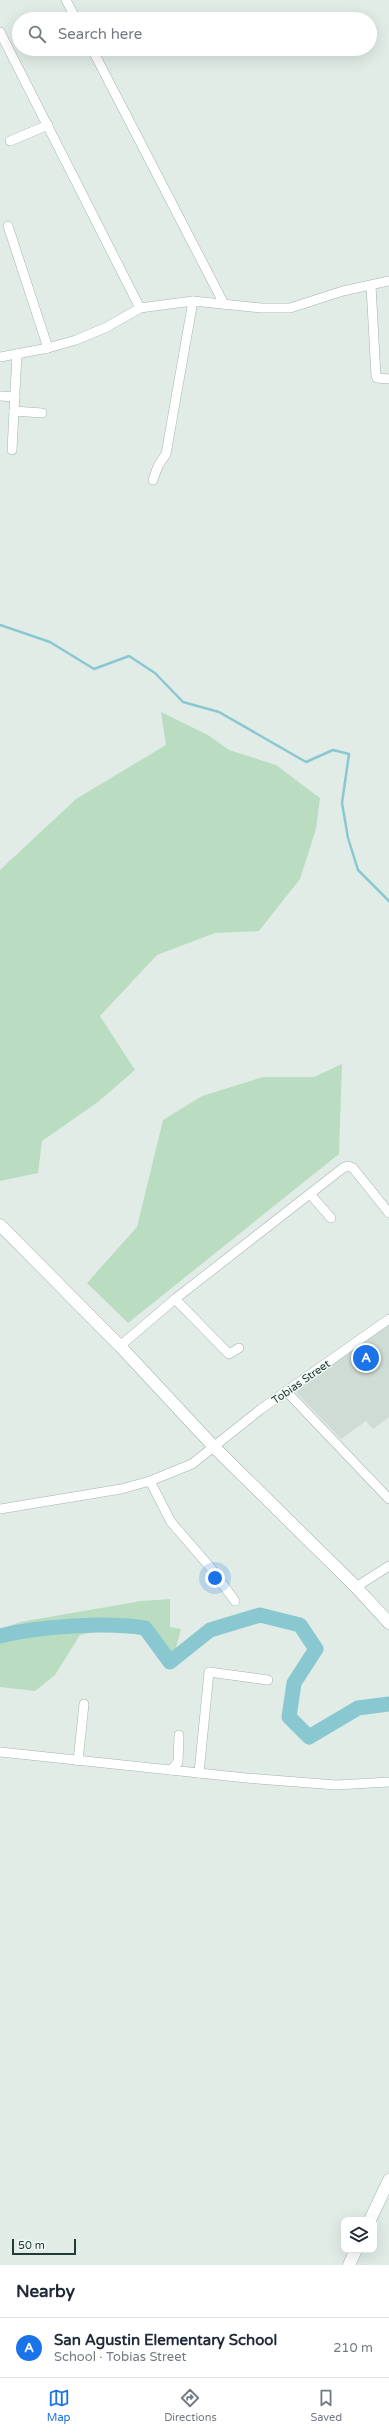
<!DOCTYPE html>
<meta charset="utf-8">
<style>
:root{--surface:#fff;--page:#f2f2f3;--text:#1f2937;--muted:#747a83;--line:#e0e1e3;--accent:#1a73e8}
body{margin:0;font-family:"Varela Round",sans-serif;background:var(--page);color:var(--text)}
.controls{position:absolute;right:12px;bottom:12px;display:grid;overflow:hidden;border-radius:8px;box-shadow:0 4px 16px #0002}
.controls button{width:36px;height:36px;display:grid;place-items:center;padding:0;border:0;border-bottom:1px solid var(--line);background:var(--surface);color:var(--text);font:20px sans-serif}
.scale{position:absolute;left:12px;bottom:10px;width:64px;box-sizing:border-box;padding-left:4px;border:2px solid #213c34;border-top:0;font-size:11px;line-height:14px;white-space:nowrap;color:#213c34;-webkit-text-stroke:3px #f1f8f5;paint-order:stroke}
.you{position:absolute;left:215px;top:1578px;width:14px;height:14px;margin:-10px;border:3px solid #fff;border-radius:50%;background:#1a73e8;box-shadow:0 0 0 6px #1a73e833}
.badge{display:grid;place-items:center;width:26px;height:26px;border-radius:50%;background:var(--accent);color:#fff;font-size:13px;font-weight:700}
.pin{position:absolute;translate:-50% -50%;border:2px solid #fff;box-shadow:0 1px 4px #0006}
.list{margin:0;padding:0;list-style:none}
h2{display:flex;justify-content:space-between;align-items:center;height:52px;margin:0;padding:0 16px;font-size:17px}
h2 small{font-size:13px;font-weight:400;color:var(--muted)}
.list li{display:grid;grid-template-columns:26px 1fr auto;gap:12px;align-items:center;box-sizing:border-box;height:60px;padding:0 16px;border-top:1px solid var(--line)}
.list b{display:block;font-size:15px;white-space:nowrap}
.list p{margin:0;font-size:13px;white-space:nowrap;color:var(--muted)}
.list em{font-size:13px;font-style:normal;color:var(--muted)}
.icon{flex:none;width:22px;height:22px;fill:none;stroke:currentColor;stroke-width:2;stroke-linecap:round;stroke-linejoin:round}
.map{position:relative;flex:none;width:389px;height:2265px;overflow:hidden}
.search{position:absolute;background:var(--surface);box-shadow:0 4px 16px #0002;left:12px;right:12px;top:12px;height:44px;display:flex;align-items:center;gap:10px;box-sizing:border-box;padding:0 14px;border-radius:22px;color:var(--muted);font-size:15px}
.sheet{height:112px;background:var(--surface)}
nav{display:flex;justify-content:space-around;align-items:center;box-sizing:border-box;height:56px;border-top:1px solid var(--line);background:var(--surface);font-size:11px;color:var(--muted)}
nav a{display:grid;justify-items:center;gap:2px}
nav .on{color:var(--accent)}
.map>svg:first-child{display:block}
.built{fill:#cfdbd5}
.green{fill:#baddc2}
.lines{fill:none;stroke-linecap:round;stroke-linejoin:round}
.stream{stroke:#89c8d1;stroke-width:2.5}
.river{stroke:#89c8d1;stroke-width:15}
.street-casing{stroke:#a4b4ae;stroke-width:10}
.secondary-casing{stroke:#9fb7ae;stroke-width:13}
.street{stroke:#fff;stroke-width:9}
.secondary{stroke:#fff;stroke-width:12}
.labels{text-anchor:middle;dominant-baseline:central;stroke-width:3;stroke-linejoin:round;paint-order:stroke}
.street-label{font-size:11px;fill:#213c34;stroke:#f1f8f5}
</style>
<div class="map">
<svg width="389" height="2265" viewBox="0 0 389 2265">
<rect width="100%" height="100%" fill="#e1ece7"/>
<path class="built" d="M389,1323v94l-16,12 -7,-8 -25,18 -45,-47z"/>
<g class="green">
<path d="M161,712l47,23 21,15 47,15 44,33 -4,31 -16,50 -41,52 -44,2 -58,22 -57,61 35,54 -37,32 -56,39 -4,32 -38,8v-311l76,-71 90,-54z"/>
<path d="M342,1064l-3,90 -211,169 -41,-40 50,-56 26,-107 39,-24 61,-19h51z"/>
<path d="M170,1599v28l11,2 -10,37 -27,-36 -21,-4 -43,9 -25,40 -20,16 -35,-4v-58l20,-7 121,-21z"/>
</g>
<g class="lines">
<path class="stream" d="M0,625l50,17 44,27 35,-13 26,17 28,29 36,10 87,50 27,-12 16,4 -7,49 6,35 10,32 31,31"/>
<path class="river" d="M0,1636c39,-10 107,-14 145,-8l25,34 40,-32 50,-15 40,10 16,24 -22,34 -5,34 20,20 49,-29 31,-4"/>
<defs>
<g id="street">
<path d="M66,0l10,19"/>
<path d="M0,32l140,276"/>
<path d="M92,49l132,255"/>
<path d="M10,141l38,-16"/>
<path d="M8,226l40,122"/>
<path d="M371,286l5,90 1,2 12,1"/>
<path d="M0,357l48,-9 28,-8 31,-13 33,-19 53,-7 68,7h29l53,-17 46,-10"/>
<path d="M0,396l15,1"/>
<path d="M14,411l28,2"/>
<path d="M12,450l5,-96"/>
<path d="M153,480l5,-14 8,-12 27,-153"/>
<path d="M310,1194l21,24"/>
<path d="M175,1299l54,55 10,-6"/>
<path d="M120,1346l55,-47 168,-131 5,-2 5,2 36,45"/>
<path d="M287,1392l102,107"/>
<path d="M150,1481l21,41 39,45 25,34"/>
<path d="M0,1509l121,-20 29,-8 42,-17 69,-55 128,-90"/>
<path d="M356,1587l33,-21"/>
<path d="M0,1752l246,26 90,7 53,-3"/>
<path d="M78,1761l6,-57"/>
<path d="M171,1770l7,-8 1,-27"/>
<path d="M199,1773l10,-101 59,8"/>
</g>
<g id="secondary">
<path d="M0,1225l120,121 95,102 141,139 33,36"/>
<path d="M370,2220l19,-40"/>
<path d="M349,2265l7,-15"/>
</g>
</defs>
<use href="#street" class="street-casing"/>
<use href="#secondary" class="secondary-casing"/>
<use href="#street" class="street"/>
<use href="#secondary" class="secondary"/>
</g>
<g class="labels">
<g class="street-label">
<text transform="translate(301 1382) rotate(-35)">Tobias Street</text>
</g>
</g>
</svg>
<div class="controls">
<button><svg class="icon" aria-label="layers" viewBox="0 0 24 24"><path d="M12 4l9 5-9 5-9-5zM3 14l9 5 9-5"/></svg></button>
</div>
<div class="scale">50 m</div>
<div class="you"></div>
<div class="pin badge" style="left:366px;top:1358px">A</div>
<div class="search"><svg class="icon" aria-label="search" viewBox="0 0 24 24"><circle cx="10" cy="10" r="6"/><path d="M15 15l6 6"/></svg>Search here</div>
</div>
<section class="sheet">
<h2>Nearby<small></small></h2>
<ul class="list">
<li><span class="badge">A</span><div><b>San Agustin Elementary School</b><p>School · Tobias Street</p></div><em>210 m</em></li>
</ul>
</section>
<nav>
<a class="on"><svg class="icon" aria-label="map" viewBox="0 0 24 24"><path d="M3 6l6-2 6 2 6-2v14l-6 2-6-2-6 2zM9 4v14M15 6v14"/></svg>Map</a>
<a><svg class="icon" aria-label="directions" viewBox="0 0 24 24"><path d="M12 3l9 9-9 9-9-9zM9 14v-3h6M13 9l2 2-2 2"/></svg>Directions</a>
<a><svg class="icon" aria-label="saved" viewBox="0 0 24 24"><path d="M7 4h10v16l-5-4-5 4z"/></svg>Saved</a>
</nav>
